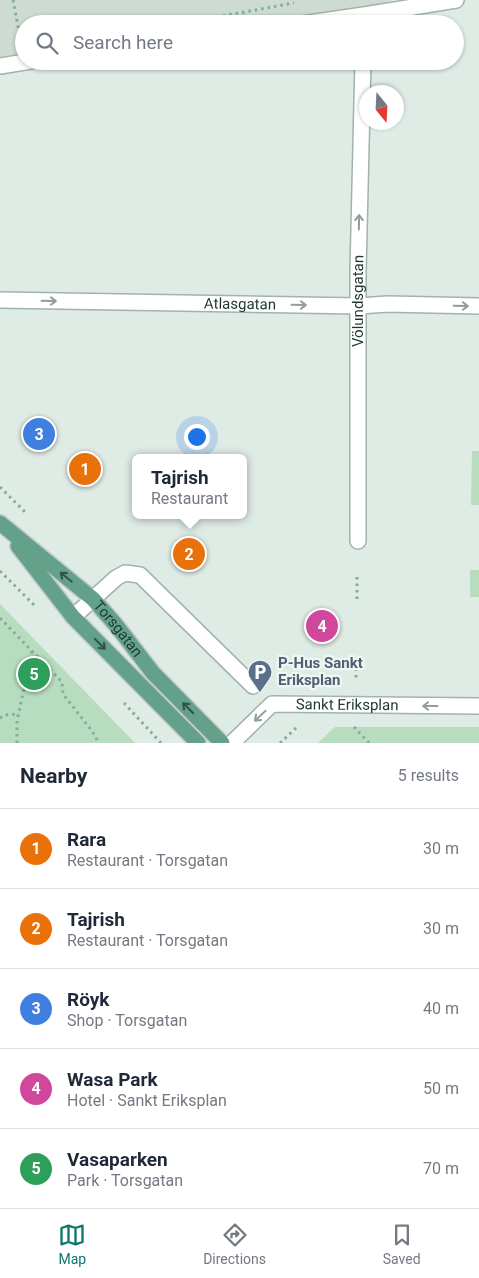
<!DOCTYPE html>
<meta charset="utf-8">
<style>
:root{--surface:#fff;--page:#f2f2f3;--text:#1f2937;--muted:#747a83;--line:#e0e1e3;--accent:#0f766e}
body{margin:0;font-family:Roboto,sans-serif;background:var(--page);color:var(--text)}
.compass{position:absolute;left:359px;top:85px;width:45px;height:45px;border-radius:50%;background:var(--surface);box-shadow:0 1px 4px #0004;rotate:162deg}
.you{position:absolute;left:196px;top:436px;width:18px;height:18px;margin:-12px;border:4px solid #fff;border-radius:50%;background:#1a73e8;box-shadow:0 0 0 8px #1a73e833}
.badge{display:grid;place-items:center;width:32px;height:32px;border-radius:50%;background:var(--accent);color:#fff;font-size:16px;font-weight:700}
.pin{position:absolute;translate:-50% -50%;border:2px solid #fff;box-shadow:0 1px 5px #0006}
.popup{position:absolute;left:132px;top:454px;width:115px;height:65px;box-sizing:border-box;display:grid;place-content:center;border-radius:8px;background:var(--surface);filter:drop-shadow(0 1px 4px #0005);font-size:16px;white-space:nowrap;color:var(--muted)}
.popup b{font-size:19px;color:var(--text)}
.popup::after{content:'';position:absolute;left:50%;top:100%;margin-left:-10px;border:10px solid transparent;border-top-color:var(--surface)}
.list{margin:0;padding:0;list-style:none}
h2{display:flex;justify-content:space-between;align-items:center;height:65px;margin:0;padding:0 20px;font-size:21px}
h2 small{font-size:16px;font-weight:400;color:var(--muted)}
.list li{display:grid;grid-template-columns:32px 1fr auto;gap:15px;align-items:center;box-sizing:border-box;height:80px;padding:0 20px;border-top:1px solid var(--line)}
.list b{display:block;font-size:19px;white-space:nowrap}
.list p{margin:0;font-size:16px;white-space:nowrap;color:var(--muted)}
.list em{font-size:16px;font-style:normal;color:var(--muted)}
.icon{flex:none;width:28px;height:28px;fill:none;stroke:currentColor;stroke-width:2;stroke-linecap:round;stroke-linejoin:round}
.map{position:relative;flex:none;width:479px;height:743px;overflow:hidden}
.search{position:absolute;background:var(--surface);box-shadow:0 1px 4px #0004;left:15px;right:15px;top:15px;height:55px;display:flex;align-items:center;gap:12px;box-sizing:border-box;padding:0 18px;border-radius:28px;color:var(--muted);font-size:19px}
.sheet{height:465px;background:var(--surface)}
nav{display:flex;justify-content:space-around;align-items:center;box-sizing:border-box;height:70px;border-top:1px solid var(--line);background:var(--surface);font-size:14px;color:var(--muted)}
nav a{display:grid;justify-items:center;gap:2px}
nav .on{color:var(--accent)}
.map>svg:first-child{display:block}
.built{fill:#cddbd3}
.green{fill:#b7ddbe}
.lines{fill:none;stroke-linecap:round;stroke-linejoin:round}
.minor-casing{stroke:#a2b3ab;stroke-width:18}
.major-casing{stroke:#c1c8c5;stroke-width:18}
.path{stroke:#7faf9b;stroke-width:3;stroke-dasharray:2.5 4;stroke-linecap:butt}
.minor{stroke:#fff;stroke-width:15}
.major{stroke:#63a18b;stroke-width:15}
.oneway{stroke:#909d98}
.oneway2{stroke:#315448}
.labels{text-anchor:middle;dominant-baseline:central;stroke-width:4.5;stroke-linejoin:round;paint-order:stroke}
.street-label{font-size:15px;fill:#203b31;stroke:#f0f7f3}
.service-label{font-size:15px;font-weight:bold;fill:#4e5e75;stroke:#f0f7f3;text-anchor:start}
</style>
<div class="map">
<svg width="479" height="743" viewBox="0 0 479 743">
<rect width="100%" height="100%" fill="#dfebe5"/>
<path class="built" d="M0,0h391l-27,14 -74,10h-266v36l-24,7z"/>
<g class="green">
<path d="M472,451h7v54h-8z"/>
<rect x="470" y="570" width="9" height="27"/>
<path d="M0,604l135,139h-135z"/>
<path d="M335,727h144v16h-161z"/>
</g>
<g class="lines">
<defs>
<g id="minor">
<path d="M302,24l62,-9 92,-15"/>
<path d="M0,66l31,-5"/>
<path id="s1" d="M0,300l359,6 29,-2 91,2"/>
<path id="s2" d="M358,541v-269l5,-211"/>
<path d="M73,617l43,-39 9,-5 15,2 113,111"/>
<path id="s3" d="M232,743l40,-39 207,2"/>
</g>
<g id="major">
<path id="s4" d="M0,523l93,76 23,26 37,48 69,70"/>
<path d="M18,546l55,71 125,126"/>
</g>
</defs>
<use href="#minor" class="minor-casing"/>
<use href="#major" class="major-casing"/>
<g class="path">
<path d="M13,0l8,42"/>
<path d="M178,24l116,-21"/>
<path d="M0,487l25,25"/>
<path d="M0,571l35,35"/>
<path d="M357,599v-26"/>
<path d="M0,618l62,64 1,12 29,37 7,12"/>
<path d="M356,662v19"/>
<path d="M124,703l37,40"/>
<path d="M0,718l5,-3 14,-1"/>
<path d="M354,727l15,16"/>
<path d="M17,743v-22l15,-70"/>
<path d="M280,743l18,-17"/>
</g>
<use href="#minor" class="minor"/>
<use href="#major" class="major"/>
</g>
<defs><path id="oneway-shaft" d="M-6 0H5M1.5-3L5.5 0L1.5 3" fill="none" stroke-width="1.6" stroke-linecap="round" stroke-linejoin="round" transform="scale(1.25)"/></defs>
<g class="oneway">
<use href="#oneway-shaft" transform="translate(359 222) rotate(-89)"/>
<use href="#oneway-shaft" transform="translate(49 301) rotate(1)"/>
<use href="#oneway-shaft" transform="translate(299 305) rotate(1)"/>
<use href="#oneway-shaft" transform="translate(461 306) rotate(1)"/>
<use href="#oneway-shaft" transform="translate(430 706) rotate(-180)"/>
<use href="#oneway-shaft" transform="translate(260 716) rotate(137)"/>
</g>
<g class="oneway2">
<use href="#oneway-shaft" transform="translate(66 577) rotate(-141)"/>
<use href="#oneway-shaft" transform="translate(100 644) rotate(45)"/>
<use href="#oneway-shaft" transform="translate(188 708) rotate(-135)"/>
</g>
<defs>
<symbol id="parking-pin" viewBox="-11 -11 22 30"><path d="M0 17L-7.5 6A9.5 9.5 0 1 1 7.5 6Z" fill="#5c6f8a" stroke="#f0f7f3"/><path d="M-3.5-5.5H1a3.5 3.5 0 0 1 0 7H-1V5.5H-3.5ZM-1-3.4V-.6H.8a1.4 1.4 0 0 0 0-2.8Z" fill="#fff"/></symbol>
</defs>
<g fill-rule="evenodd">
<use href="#parking-pin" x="246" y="658" width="28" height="38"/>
</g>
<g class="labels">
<g class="street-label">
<text stroke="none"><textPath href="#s2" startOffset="240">Völundsgatan</textPath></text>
<text stroke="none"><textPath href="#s1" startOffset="240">Atlasgatan</textPath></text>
<text stroke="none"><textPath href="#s4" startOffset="159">Torsgatan</textPath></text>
<text stroke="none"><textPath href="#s3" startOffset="131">Sankt Eriksplan</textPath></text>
</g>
<g class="service-label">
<text x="278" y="663">P-Hus Sankt<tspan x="278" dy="17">Eriksplan</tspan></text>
</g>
</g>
</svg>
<svg class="compass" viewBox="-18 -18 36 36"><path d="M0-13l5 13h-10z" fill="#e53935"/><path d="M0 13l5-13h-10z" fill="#747a83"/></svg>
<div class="you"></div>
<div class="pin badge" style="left:85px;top:469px;background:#e8710a">1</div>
<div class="pin badge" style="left:189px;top:554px;background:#e8710a">2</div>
<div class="popup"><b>Tajrish</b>Restaurant</div>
<div class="pin badge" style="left:39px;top:434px;background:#3f7fe0">3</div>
<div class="pin badge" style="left:322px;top:626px;background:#d1479c">4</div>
<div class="pin badge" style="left:34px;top:674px;background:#2e9e5b">5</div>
<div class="search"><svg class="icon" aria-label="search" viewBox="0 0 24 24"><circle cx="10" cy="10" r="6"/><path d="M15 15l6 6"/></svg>Search here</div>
</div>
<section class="sheet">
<h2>Nearby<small>5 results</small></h2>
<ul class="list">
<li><span class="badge" style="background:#e8710a">1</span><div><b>Rara</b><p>Restaurant · Torsgatan</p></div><em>30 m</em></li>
<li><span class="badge" style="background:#e8710a">2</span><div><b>Tajrish</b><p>Restaurant · Torsgatan</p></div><em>30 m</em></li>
<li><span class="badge" style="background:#3f7fe0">3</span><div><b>Röyk</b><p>Shop · Torsgatan</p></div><em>40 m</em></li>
<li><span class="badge" style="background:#d1479c">4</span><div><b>Wasa Park</b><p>Hotel · Sankt Eriksplan</p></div><em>50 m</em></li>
<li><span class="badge" style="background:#2e9e5b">5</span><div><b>Vasaparken</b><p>Park · Torsgatan</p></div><em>70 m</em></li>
</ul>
</section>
<nav>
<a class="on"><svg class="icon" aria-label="map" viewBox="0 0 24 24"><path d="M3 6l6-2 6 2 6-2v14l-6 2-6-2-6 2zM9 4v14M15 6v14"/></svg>Map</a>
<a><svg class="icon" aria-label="directions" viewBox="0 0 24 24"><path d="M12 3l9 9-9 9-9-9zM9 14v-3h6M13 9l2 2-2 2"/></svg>Directions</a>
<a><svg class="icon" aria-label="saved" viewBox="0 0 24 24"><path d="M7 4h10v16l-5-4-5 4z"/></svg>Saved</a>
</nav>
